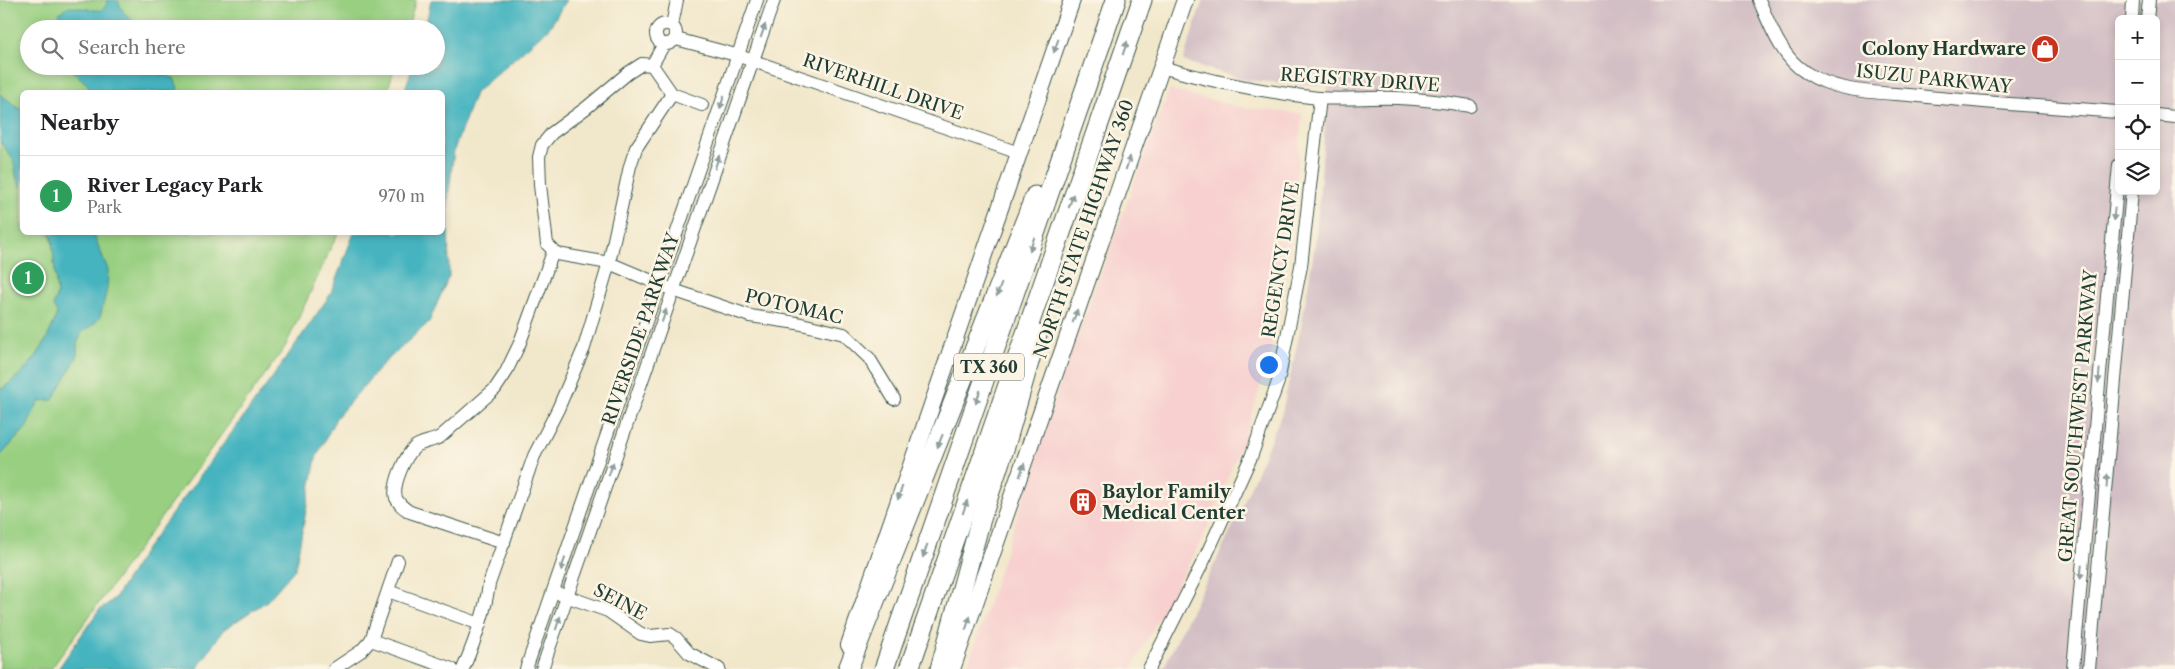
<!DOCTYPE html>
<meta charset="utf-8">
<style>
:root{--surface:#fff;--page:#f2f2f2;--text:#202124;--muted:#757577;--line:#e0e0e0;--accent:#ea580c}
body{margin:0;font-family:"Libre Caslon Text",serif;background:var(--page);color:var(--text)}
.controls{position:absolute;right:15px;top:15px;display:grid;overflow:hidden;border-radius:8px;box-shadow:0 2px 8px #0003}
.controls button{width:45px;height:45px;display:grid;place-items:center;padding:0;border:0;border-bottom:1px solid var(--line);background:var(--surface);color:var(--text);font:25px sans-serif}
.you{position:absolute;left:1268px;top:364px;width:18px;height:18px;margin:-12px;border:4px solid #fff;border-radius:50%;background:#1a73e8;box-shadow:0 0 0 8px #1a73e833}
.badge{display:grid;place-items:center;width:32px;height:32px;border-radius:50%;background:var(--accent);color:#fff;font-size:16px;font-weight:700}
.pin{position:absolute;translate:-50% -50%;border:2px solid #fff;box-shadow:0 1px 5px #0006}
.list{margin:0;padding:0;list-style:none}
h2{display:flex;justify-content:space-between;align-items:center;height:65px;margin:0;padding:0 20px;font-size:21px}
h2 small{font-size:16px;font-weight:400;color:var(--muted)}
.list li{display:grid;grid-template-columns:32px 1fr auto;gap:15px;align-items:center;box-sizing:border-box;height:80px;padding:0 20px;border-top:1px solid var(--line)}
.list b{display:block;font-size:19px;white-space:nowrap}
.list p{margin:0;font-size:16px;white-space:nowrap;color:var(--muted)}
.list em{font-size:16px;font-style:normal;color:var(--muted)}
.icon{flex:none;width:28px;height:28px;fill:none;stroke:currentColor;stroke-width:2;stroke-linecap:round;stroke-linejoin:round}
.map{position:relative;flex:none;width:2175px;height:669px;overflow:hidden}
.search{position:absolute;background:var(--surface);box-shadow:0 2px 8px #0003;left:20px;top:20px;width:425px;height:55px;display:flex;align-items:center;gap:12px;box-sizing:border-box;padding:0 18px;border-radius:28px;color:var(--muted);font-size:19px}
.panel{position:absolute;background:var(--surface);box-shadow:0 2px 8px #0003;left:20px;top:90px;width:425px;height:145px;border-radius:8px}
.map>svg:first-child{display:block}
.built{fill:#f7d0cf}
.industrial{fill:#d2bec5;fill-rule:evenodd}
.green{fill:#98cf81;stroke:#5c865a}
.water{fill:#45b4bf;stroke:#32787a}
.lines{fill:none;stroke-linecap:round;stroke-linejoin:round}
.minor-casing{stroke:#3e564a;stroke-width:14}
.major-casing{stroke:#3e564a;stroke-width:18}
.highway-casing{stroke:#3e564a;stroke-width:21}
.minor{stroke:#fff;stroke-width:12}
.major{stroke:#fff;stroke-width:16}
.highway{stroke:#fff;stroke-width:19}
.oneway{fill:#8f9e9a}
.labels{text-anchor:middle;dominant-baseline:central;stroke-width:5;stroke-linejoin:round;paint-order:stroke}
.shield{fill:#fcf5e5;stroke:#617469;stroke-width:1}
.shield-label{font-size:16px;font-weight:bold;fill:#1f3d34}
.poi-label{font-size:18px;font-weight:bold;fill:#1f3d34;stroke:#fcf5e5;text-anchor:end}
.street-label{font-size:18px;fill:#1f3d34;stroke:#fcf5e5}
</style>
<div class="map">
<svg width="2175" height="669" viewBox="0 0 2175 669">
<rect width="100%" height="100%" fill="#fcf5e5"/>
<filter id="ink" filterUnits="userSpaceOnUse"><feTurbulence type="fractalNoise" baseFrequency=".02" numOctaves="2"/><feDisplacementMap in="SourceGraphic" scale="10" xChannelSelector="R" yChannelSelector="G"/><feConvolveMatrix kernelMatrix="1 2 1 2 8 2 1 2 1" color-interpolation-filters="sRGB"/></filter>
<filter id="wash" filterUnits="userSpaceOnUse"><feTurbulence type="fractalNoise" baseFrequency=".0096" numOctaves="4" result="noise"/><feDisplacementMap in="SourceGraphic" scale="20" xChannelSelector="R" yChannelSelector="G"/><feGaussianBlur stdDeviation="1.12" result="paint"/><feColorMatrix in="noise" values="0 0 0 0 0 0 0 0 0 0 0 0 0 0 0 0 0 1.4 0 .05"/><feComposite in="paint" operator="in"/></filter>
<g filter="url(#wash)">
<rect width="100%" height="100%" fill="#f1e7ca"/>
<path class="built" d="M1169,90l70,17 63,7 -11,125 -14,91 -31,103 -44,106 -71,130h-164l97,-297z"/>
<path class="industrial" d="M1203,0h972v669h-1012l76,-155 43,-101 20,-91 14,-84 12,-152 -83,-6 -62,-19zM2119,19h37v172h-37z"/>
<g class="green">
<path d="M0,0h416l-9,29h-378v37h366l-8,26h-365v19l-22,-17z"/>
<path d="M0,141l13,18 4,21 5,7v45l28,1 2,5 5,56 -4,12 4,7c-11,35 -27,56 -57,77z"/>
<path d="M93,233h245l-53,114 -234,322h-51v-213l26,-28 13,-27 38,-44v-13l31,-74z"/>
</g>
<g class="water">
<path d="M107,0h11c6,21 27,30 48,28 7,-1 12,-3 19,1h-109l-15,-11 -2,-4c9,-14 29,-2 42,-4l5,-4z"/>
<path d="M431,0h135l-16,27 -75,66 -21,57 -6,48 1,78 -20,46 -46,42 -47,54 -20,40 -21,111 -28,32 -44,29 -26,39h-139l40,-58 17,-13 31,-49 126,-171 58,-83 24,-62 88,-1v-140h-38l9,-26h23v-37h-11z"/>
<path d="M67,66h79l2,5 26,7 4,10 -2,4h-84l-5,-8z"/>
<path d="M0,94l22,17v76l-5,-7 -4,-21 -13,-18z"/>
<path d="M50,233h43l15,37 -1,19 -7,28 -7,8 -12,8 -4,11v13l-24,43 -14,1 -13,27 -26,28v-66c30,-21 46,-42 57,-77l-4,-7 4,-12 -5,-56z"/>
</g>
</g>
<g filter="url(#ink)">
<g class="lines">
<defs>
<g id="minor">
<path d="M1759,0c11,25 22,57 46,72 33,22 76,20 114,24 66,7 133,11 200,16"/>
<path d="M2132,19l1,-19"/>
<path d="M2147,19l2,-19"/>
<circle cx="666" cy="34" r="10"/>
<path d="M672,25l5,-25"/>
<path d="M676,39l60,16 283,98"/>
<path d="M664,44l-12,21 20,29 30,11"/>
<path d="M652,65l-10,-1 -14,9 -42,35 -34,25 -10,12 -3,12 1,28 7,59 10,10 52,9 64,27 77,26 47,7 47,11 25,24 25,41"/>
<path d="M1161,67c52,15 103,25 157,31 26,2 54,-1 80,0 24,1 48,4 72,8"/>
<path d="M2156,115l19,2"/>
<path d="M504,543l-94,-31c-6,-4 -11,-7 -14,-14 -4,-13 9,-42 19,-51 4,-4 18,-6 25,-10l55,-48 10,-15 14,-29 34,-93"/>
<path d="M388,591l92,33"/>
<path d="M560,594l48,17 33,23 9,2 20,-2 6,4 13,15 30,16"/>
<path d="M371,640l81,29"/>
<path d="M334,669l27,-18 10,-11 27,-79"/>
<path d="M463,669c12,-28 22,-55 26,-85l45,-128 24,-47 26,-61 25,-85 21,-97 6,-18 36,-54"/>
<path d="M526,669l231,-669"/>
<path d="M542,669l232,-669"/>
<path d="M1149,669l56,-111 46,-101 27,-75 23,-116 19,-168"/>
<path d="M2073,669l46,-504"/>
<path d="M2089,669l43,-478"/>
</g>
<g id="major">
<path d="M849,645l223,-645"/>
<path d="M952,669l233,-669"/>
</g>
<g id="highway">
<path d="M848,669l187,-473"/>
<path d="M884,669l232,-669"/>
<path d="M909,669l233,-669"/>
<path d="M940,669l40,-147 26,-79 31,-109"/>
</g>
</defs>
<use href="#minor" class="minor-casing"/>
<use href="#major" class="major-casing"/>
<use href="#highway" class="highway-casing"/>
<use href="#minor" class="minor"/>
<use href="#major" class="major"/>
<use href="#highway" class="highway"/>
</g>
<defs><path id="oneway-solid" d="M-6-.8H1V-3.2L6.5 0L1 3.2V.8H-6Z" transform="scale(1.25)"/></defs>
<g class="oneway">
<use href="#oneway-solid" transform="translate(763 31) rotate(-71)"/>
<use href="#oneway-solid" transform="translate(1056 46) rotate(109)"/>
<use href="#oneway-solid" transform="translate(1125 48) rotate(-71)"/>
<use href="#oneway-solid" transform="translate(722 102) rotate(108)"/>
<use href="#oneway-solid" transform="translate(717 162) rotate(-71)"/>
<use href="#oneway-solid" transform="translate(1128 163) rotate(-71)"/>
<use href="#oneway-solid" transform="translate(1071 201) rotate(-71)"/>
<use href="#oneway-solid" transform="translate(2114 214) rotate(96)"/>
<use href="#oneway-solid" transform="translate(1032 244) rotate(109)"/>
<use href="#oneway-solid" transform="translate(999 290) rotate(111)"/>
<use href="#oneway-solid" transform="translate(664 316) rotate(-71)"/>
<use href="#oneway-solid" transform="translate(1075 316) rotate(-71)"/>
<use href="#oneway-solid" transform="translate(2099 376) rotate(95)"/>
<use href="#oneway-solid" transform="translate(978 397) rotate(109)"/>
<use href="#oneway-solid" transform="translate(940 441) rotate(112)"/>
<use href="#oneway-solid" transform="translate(611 469) rotate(-71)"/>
<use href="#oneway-solid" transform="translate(1022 470) rotate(-71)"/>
<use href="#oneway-solid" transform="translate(2107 481) rotate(-86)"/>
<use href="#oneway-solid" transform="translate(900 493) rotate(109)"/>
<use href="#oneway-solid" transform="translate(965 507) rotate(-71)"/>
<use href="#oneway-solid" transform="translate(925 551) rotate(109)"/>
<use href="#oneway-solid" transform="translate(563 564) rotate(109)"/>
<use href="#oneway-solid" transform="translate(2081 572) rotate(96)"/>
<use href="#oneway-solid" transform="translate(558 623) rotate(-72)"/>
<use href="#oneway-solid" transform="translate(968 623) rotate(-71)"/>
</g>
</g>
<defs>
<symbol id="shop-disc" viewBox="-11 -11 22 22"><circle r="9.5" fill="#c8321e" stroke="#fcf5e5"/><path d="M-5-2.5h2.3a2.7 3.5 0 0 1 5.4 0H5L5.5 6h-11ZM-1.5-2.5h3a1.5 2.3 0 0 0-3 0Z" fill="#fff"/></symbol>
<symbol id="building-disc" viewBox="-11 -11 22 22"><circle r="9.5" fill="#c8321e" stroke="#fcf5e5"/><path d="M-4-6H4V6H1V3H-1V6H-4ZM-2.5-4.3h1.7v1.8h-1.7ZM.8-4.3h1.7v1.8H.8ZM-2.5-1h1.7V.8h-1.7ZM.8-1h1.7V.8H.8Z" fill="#fff"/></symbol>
</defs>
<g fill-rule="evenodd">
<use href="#shop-disc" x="2029" y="33" width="32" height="32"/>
<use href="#building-disc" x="1067" y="486" width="32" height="32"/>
</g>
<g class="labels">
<rect class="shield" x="954" y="353.5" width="70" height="27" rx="4"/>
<g class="shield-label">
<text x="989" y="367">TX 360</text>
</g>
<g class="poi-label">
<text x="2026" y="49">Colony Hardware</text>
<text x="1102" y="492" text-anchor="start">Baylor Family<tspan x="1102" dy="21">Medical Center</tspan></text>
</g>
<g class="street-label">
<text transform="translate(1934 79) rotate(6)">ISUZU PARKWAY</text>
<text transform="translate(1360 80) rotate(4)">REGISTRY DRIVE</text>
<text transform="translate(883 87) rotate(19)">RIVERHILL DRIVE</text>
<text transform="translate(1084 229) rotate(-71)">NORTH STATE HIGHWAY 360</text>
<text transform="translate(1281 260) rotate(-81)">REGENCY DRIVE</text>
<text transform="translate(794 307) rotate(13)">POTOMAC</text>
<text transform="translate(641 329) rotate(-71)">RIVERSIDE PARKWAY</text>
<text transform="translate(2078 416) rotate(-85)">GREAT SOUTHWEST PARKWAY</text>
<text transform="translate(620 602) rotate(28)">SEINE</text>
</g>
</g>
</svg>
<div class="controls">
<button>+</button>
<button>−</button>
<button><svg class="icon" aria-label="locate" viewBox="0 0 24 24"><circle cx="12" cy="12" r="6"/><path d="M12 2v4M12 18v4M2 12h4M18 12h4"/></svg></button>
<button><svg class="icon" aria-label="layers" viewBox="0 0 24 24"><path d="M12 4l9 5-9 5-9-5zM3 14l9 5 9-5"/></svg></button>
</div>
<div class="you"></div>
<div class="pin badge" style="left:28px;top:278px;background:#2e9e5b">1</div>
<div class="search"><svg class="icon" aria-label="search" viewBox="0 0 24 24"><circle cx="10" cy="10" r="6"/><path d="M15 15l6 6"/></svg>Search here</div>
<section class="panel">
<h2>Nearby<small></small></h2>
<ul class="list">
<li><span class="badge" style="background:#2e9e5b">1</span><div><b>River Legacy Park</b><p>Park</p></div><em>970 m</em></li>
</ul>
</section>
</div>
